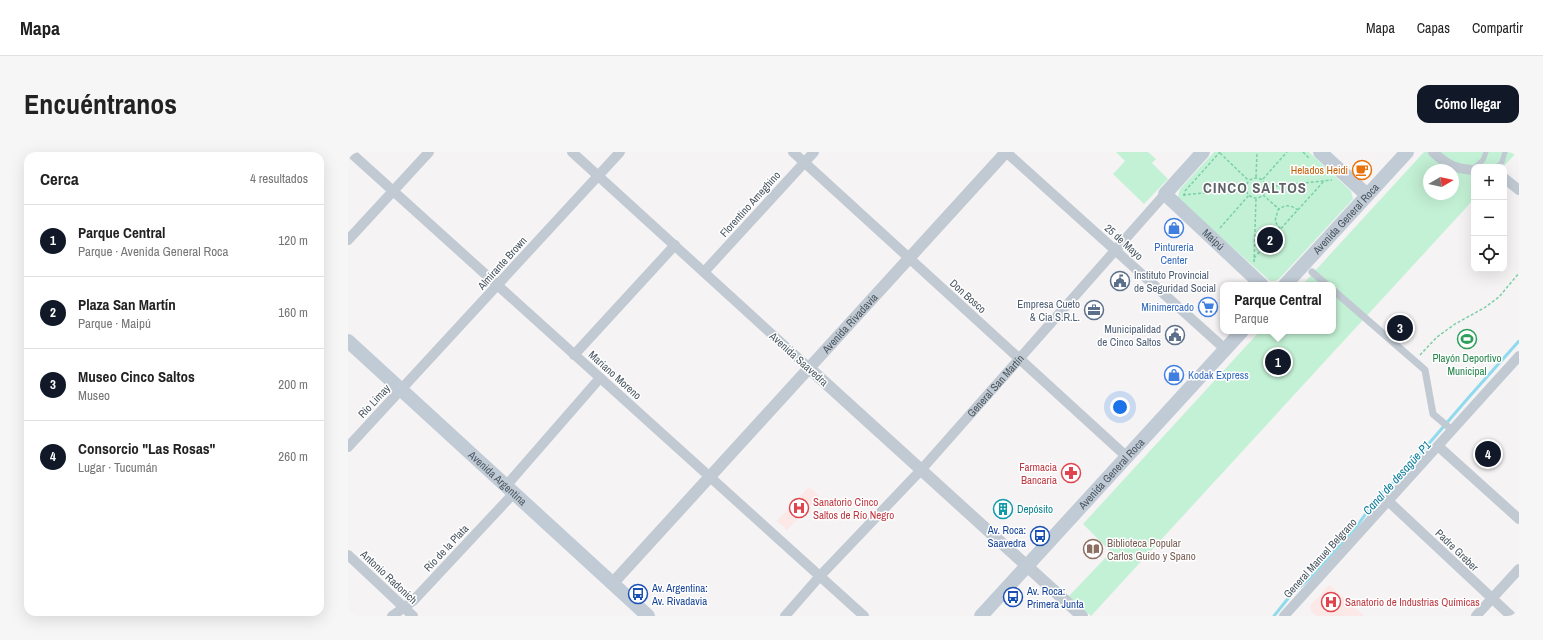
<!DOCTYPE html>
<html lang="es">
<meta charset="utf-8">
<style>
:root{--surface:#fff;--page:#f6f6f6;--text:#222;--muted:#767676;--line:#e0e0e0;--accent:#111827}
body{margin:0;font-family:"Archivo Narrow",sans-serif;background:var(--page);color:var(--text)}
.controls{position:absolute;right:12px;top:12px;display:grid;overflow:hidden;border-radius:8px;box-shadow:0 4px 16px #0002}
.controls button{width:36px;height:36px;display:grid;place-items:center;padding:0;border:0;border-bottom:1px solid var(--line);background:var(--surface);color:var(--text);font:20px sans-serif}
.compass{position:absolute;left:1075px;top:12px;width:36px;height:36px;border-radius:50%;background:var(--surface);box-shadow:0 4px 16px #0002;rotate:81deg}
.you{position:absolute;left:772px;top:255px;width:14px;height:14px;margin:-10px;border:3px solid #fff;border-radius:50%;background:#1a73e8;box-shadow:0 0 0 6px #1a73e833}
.badge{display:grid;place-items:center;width:26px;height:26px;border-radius:50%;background:var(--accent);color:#fff;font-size:13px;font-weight:700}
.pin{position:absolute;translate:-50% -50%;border:2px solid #fff;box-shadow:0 1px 4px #0006}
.popup{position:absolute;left:872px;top:130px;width:116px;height:52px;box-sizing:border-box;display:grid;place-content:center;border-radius:8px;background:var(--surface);filter:drop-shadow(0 1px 3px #0005);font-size:13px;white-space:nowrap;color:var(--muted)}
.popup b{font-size:15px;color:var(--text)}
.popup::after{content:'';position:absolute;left:50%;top:100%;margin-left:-8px;border:8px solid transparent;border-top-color:var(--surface)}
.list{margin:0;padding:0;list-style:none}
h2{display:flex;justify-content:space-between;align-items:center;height:52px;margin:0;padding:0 16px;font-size:17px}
h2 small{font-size:13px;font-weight:400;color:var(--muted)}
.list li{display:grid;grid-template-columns:26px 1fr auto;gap:12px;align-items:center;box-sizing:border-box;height:72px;padding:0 16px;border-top:1px solid var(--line)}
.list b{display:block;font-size:15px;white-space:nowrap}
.list p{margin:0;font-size:13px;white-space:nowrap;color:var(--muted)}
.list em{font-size:13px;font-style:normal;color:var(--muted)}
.icon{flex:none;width:22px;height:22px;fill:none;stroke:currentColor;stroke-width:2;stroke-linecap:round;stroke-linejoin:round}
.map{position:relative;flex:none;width:1171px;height:464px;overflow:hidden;border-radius:12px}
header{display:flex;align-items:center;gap:24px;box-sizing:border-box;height:56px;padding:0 20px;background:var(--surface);border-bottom:1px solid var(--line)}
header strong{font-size:19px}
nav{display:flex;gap:22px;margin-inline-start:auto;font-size:14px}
.intro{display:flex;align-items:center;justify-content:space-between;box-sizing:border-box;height:96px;padding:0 24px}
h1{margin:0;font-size:28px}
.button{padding:10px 18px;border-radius:12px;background:var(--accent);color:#fff;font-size:14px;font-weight:700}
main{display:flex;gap:24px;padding:0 24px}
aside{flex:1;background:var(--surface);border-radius:12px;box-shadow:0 4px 16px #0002}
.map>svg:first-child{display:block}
.medical{fill:#fce8e6}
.green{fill:#c3f1d5;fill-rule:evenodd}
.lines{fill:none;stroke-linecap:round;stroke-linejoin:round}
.stream{stroke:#90daee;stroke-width:3}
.path{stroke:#7ad0a6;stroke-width:1.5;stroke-dasharray:3 2;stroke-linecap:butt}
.service{stroke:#c1cad2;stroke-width:5}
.pedestrian{stroke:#c1cad2;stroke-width:7}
.minor{stroke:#c1cad2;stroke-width:10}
.tertiary{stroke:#c1cad2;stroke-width:12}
.secondary{stroke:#c1cbd6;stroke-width:14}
.labels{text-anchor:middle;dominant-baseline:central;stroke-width:3;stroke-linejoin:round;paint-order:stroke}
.food-label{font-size:11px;fill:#c56008;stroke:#fff;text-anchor:end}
.street-label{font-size:11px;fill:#4a5661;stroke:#fff}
.shop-label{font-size:11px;fill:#366cbe;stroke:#fff}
.service-label{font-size:11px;fill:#4e5e75;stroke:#fff;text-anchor:end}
.leisure-label{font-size:11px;fill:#27864d;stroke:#fff}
.health-label{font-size:11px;fill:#be3a42;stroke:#fff;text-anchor:start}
.culture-label{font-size:11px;fill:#0d838f;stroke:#fff;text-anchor:start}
.transit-label{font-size:11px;fill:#164399;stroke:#fff;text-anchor:start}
.education-label{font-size:11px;fill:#785e54;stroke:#fff;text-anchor:start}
.water-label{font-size:12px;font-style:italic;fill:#0c7c9b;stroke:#fff}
.district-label{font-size:15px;font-weight:bold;letter-spacing:1px;fill:#5f6368;stroke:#fff}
</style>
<header>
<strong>Mapa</strong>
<nav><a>Mapa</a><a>Capas</a><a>Compartir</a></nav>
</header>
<div class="intro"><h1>Encuéntranos</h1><a class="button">Cómo llegar</a></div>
<main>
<aside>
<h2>Cerca<small>4 resultados</small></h2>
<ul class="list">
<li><span class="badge">1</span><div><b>Parque Central</b><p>Parque · Avenida General Roca</p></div><em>120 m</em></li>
<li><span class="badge">2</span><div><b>Plaza San Martín</b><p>Parque · Maipú</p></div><em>160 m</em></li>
<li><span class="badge">3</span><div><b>Museo Cinco Saltos</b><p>Museo</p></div><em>200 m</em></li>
<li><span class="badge">4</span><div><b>Consorcio &quot;Las Rosas&quot;</b><p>Lugar · Tucumán</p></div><em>260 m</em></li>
</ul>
</aside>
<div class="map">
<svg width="1171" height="464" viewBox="0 0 1171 464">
<rect width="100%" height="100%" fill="#f5f3f3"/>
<g class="medical">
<path d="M461,335l10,9 -32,34 -10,-9z"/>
<path d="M981,433l35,31h-47l-6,-5 -1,-5z"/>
</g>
<g class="green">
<path d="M768,0h32l8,7 -4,4 16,16 -24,25 -31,-30 12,-13z"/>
<path d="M866,0h95l42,39 2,8 -73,79c-4,3 -7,4 -11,2l-91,-81v-3l2,-7z"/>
<path d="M1076,0h93l-14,15h-29v32l-383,417 -22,-20 42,-44 -28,-28 177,-193h73v-46h-31zM1081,18h24v24h-24z"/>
</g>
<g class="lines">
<path class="stream" d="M926,464l16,-20 19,-17 48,-53 20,-28 10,-10 14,-12 68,-79 50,-56"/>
<g class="path">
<path d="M955,0l6,6"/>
<path d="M872,1l28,27"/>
<path d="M908,25l1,-25"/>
<circle cx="908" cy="36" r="10"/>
<path d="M915,27l24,-27"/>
<path d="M918,35l66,-7"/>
<path d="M835,43l62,-6"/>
<path d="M915,43l16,14"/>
<path d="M836,44l1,-5 35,-39"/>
<path d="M872,76l29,-33"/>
<path d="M932,77l-5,-8 3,-11c7,-6 13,-5 20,0"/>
<path d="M906,106l71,-78"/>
<path d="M906,110l2,-64"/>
<path d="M1072,203l17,-18 18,-13 29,-16 15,-11 20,-24"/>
</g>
<g class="service">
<path d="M1127,15l8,-7 3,-8"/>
<path d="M1149,15l5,-5 3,-10"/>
</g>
<g class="pedestrian">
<path d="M964,120l15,13"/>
<path d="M985,138l92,80 8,44 19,16"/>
</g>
<g class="minor">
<path d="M2,0l514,464"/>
<path d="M224,0l237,216"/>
<path d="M445,0l334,305"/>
<path d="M658,0l219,197"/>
<path d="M1085,0c14,13 22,17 41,18"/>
<path d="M1156,26l15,12"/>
<path d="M0,88l81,-88"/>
<path d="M356,120l110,-120"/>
<path d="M226,203l101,-110"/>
<path d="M1090,294l81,73"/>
<path d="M0,295l272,-295"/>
<path d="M158,334l94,-108"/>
<path d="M1039,348l124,116"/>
<path d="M0,403l65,61"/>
<path d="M44,464l21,-15 101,-108"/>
<path id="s1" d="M437,464l35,-40 101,-106 244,-276"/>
<path d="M936,464l235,-260"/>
<path d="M1128,464l43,-47"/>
</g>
<g class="tertiary">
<path d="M461,216l273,248"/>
<path id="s2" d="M264,432l394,-432"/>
</g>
<g class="secondary">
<path id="s3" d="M855,0l-38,42 97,91"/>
<path d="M972,0l47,43"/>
<path id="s4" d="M937,133l122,-133"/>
<path id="s5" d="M0,189l300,275"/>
<path id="s6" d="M633,464l261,-285"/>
</g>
</g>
<defs>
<symbol id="cafe-ring" viewBox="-11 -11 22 22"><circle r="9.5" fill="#fff" stroke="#e8710a" stroke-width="1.5"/><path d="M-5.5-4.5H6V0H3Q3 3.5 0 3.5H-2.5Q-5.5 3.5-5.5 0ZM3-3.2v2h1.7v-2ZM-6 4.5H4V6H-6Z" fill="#e8710a"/></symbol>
<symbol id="shop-ring" viewBox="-11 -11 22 22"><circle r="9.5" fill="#fff" stroke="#3f7fe0" stroke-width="1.5"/><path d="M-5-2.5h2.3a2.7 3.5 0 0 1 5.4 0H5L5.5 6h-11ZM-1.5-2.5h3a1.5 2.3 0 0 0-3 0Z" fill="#3f7fe0"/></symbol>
<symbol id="civic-ring" viewBox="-11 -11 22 22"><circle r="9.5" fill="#fff" stroke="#5c6f8a" stroke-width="1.5"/><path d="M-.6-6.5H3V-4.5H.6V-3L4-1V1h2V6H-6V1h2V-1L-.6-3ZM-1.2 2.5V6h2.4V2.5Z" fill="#5c6f8a"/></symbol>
<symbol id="supermarket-ring" viewBox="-11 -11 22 22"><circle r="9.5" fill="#fff" stroke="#3f7fe0" stroke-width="1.5"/><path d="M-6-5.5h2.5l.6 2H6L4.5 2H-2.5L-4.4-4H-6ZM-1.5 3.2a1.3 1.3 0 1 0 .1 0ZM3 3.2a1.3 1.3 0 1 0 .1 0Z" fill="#3f7fe0"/></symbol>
<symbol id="office-ring" viewBox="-11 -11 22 22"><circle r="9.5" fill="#fff" stroke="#5c6f8a" stroke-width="1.5"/><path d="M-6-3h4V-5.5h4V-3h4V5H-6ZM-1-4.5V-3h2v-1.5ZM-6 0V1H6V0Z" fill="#5c6f8a"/></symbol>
<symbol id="stadium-ring" viewBox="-11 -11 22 22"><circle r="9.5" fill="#fff" stroke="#2e9e5b" stroke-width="1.5"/><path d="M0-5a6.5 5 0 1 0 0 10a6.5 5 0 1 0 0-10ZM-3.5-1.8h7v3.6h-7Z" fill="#2e9e5b"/></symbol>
<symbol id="pharmacy-ring" viewBox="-11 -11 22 22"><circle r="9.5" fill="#fff" stroke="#e0444e" stroke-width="1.5"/><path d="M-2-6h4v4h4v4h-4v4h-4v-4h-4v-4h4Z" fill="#e0444e"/></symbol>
<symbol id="hospital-ring" viewBox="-11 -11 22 22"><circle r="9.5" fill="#fff" stroke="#e0444e" stroke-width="1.5"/><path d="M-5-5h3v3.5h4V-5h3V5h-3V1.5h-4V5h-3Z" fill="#e0444e"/></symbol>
<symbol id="building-ring" viewBox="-11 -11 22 22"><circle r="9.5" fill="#fff" stroke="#0f9aa8" stroke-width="1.5"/><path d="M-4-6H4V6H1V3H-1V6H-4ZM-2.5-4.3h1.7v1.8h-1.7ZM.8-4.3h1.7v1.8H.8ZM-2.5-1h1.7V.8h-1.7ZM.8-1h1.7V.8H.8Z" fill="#0f9aa8"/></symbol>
<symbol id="bus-ring" viewBox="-11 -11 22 22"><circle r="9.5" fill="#fff" stroke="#1a4fb4" stroke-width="1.5"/><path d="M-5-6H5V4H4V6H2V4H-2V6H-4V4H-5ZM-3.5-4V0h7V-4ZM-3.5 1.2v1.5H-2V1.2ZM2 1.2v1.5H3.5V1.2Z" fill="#1a4fb4"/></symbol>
<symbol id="library-ring" viewBox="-11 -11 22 22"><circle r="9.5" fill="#fff" stroke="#8d6e63" stroke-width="1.5"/><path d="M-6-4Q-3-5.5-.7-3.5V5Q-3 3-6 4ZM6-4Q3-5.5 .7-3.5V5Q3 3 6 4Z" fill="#8d6e63"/></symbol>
</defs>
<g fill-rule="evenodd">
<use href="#cafe-ring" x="1003" y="7" width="22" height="22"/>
<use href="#shop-ring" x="815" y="65" width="22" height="22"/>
<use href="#civic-ring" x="761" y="118" width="22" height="22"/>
<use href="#supermarket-ring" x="849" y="144" width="22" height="22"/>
<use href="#office-ring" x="735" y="147" width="22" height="22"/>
<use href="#civic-ring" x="816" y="172" width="22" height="22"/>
<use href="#stadium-ring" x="1108" y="176" width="22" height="22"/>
<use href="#shop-ring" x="815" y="212" width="22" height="22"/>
<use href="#pharmacy-ring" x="712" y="310" width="22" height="22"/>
<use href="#hospital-ring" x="440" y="345" width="22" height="22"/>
<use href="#building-ring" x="644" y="346" width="22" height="22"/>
<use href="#bus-ring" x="681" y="373" width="22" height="22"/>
<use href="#library-ring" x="734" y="386" width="22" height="22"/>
<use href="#bus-ring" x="279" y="431" width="22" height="22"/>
<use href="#bus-ring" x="654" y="434" width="22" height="22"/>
<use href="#hospital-ring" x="972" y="439" width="22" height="22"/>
</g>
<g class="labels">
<g class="food-label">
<text x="1000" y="18">Helados Heidi</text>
</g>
<g class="street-label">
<text transform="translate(402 52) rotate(-48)">Florentino Ameghino</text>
<text stroke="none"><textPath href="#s4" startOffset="90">Avenida General Roca</textPath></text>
<text stroke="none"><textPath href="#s3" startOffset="123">Maipú</textPath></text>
<text transform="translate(776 90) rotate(42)">25 de Mayo</text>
<text transform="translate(154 111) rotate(-48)">Almirante Brown</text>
<text transform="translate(620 144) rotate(42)">Don Bosco</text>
<text stroke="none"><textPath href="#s2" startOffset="353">Avenida Rivadavia</textPath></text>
<text transform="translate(451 207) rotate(42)">Avenida Saavedra</text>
<text transform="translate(267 223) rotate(42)">Mariano Moreno</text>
<text stroke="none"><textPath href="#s1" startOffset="312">General San Martín</textPath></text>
<text transform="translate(26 249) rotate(-47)">Río Limay</text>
<text stroke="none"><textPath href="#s6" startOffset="193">Avenida General Roca</textPath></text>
<text stroke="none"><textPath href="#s5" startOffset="203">Avenida Argentina</textPath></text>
<text transform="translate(98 396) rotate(-47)">Río de la Plata</text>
<text transform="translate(1109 398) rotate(44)">Padre Greber</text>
<text transform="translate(972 406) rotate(-48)">General Manuel Belgrano</text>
<text transform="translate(41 425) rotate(43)">Antonio Radonich</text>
</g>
<g class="shop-label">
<text x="826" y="95">Pinturería<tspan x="826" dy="13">Center</tspan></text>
<text x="846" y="155" text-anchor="end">Minimercado</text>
<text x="840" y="223" text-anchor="start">Kodak Express</text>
</g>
<g class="service-label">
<text x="786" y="123" text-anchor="start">Instituto Provincial<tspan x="786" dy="13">de Seguridad Social</tspan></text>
<text x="732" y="152">Empresa Cueto<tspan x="732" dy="13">&amp; Cia S.R.L.</tspan></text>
<text x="813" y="177">Municipalidad<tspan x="813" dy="13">de Cinco Saltos</tspan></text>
</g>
<g class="leisure-label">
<text x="1119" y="206">Playón Deportivo<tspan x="1119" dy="13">Municipal</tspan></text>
</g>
<g class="health-label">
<text x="709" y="315" text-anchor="end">Farmacia<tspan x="709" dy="13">Bancaria</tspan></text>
<text x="465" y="350">Sanatorio Cinco<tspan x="465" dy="13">Saltos de Río Negro</tspan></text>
<text x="997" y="450">Sanatorio de Industrias Químicas</text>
</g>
<g class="culture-label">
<text x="669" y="357">Depósito</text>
</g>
<g class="transit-label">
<text x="678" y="378" text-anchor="end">Av. Roca:<tspan x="678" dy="13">Saavedra</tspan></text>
<text x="304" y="436">Av. Argentina:<tspan x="304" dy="13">Av. Rivadavia</tspan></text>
<text x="679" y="439">Av. Roca:<tspan x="679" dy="13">Primera Junta</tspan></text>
</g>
<g class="education-label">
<text x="759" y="391">Biblioteca Popular<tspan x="759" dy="13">Carlos Guido y Spano</tspan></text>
</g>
<g class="water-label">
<text transform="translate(1049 326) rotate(-48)">Canal de desagüe P1</text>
</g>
<g class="district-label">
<text x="907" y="35">CINCO SALTOS</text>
</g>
</g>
</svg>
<div class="controls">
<button>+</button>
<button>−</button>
<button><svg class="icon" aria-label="locate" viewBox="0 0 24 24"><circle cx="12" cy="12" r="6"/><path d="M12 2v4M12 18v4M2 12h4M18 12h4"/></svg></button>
</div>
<svg class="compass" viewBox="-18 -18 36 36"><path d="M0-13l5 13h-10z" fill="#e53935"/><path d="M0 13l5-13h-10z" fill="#767676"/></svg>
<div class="you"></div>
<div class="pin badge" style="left:930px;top:210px">1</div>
<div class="popup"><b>Parque Central</b>Parque</div>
<div class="pin badge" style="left:922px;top:88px">2</div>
<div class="pin badge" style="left:1052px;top:176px">3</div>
<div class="pin badge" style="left:1140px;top:302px">4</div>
</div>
</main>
